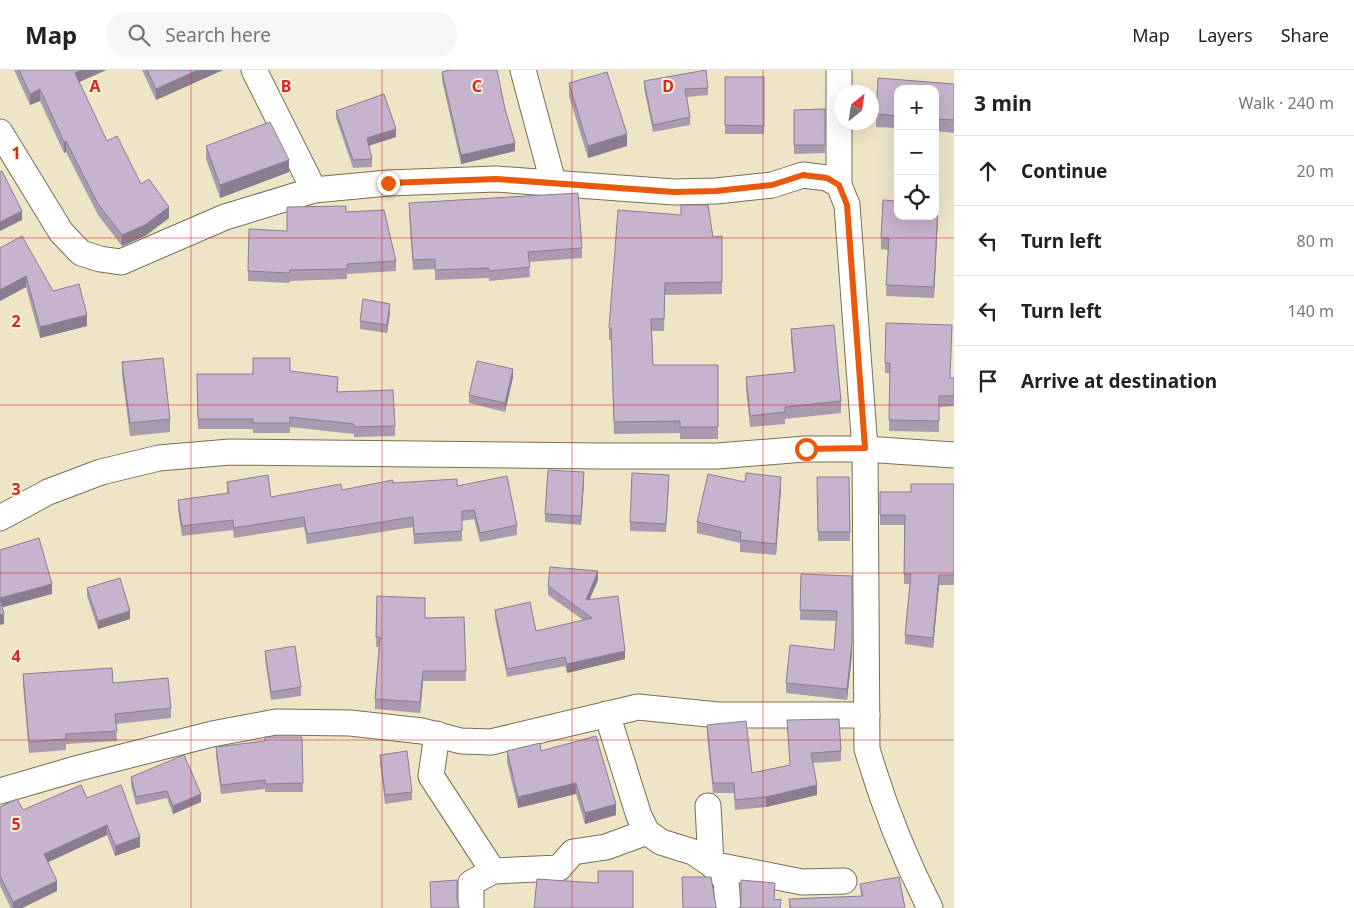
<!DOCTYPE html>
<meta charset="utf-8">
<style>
:root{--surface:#fff;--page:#f6f6f6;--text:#222;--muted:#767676;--line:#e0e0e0}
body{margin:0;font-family:"Noto Sans",sans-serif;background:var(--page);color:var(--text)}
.controls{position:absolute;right:15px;top:15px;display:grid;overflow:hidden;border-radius:10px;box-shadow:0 5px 20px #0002}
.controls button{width:45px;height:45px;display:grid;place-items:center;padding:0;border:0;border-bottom:1px solid var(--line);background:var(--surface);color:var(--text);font:25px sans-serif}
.compass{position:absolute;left:834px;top:15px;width:45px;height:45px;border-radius:50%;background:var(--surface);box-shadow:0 5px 20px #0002;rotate:30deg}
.stop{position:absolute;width:15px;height:15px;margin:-11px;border:4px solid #ea580c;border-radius:50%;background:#fff}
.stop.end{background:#ea580c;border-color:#fff;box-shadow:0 1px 5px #0008}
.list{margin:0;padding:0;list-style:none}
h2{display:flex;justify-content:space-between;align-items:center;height:65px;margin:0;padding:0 20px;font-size:21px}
h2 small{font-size:16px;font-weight:400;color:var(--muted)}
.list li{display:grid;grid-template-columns:32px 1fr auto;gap:15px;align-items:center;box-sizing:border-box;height:70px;padding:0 20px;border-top:1px solid var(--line)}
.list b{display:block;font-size:19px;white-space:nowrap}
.list em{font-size:16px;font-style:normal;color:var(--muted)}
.icon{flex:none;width:28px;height:28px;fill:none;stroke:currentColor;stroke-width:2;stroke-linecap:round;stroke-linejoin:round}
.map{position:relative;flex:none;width:954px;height:838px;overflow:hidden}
header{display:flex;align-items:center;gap:30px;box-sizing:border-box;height:70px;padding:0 25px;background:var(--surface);border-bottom:1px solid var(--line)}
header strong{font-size:24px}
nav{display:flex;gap:28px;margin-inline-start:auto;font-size:18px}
.search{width:350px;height:45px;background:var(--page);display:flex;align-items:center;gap:12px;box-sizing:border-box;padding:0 18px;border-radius:20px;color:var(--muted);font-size:19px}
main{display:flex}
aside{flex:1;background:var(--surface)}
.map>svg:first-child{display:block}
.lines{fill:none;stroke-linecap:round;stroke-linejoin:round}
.minor-casing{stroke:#776f54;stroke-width:27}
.minor{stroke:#fff;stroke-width:25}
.wall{fill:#aa9ab0}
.shaded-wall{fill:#8b7d90}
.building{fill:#c6b3cd;stroke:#8b7d90}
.route{stroke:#ea580c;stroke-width:6}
.grid{fill:none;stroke:#d62828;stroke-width:1;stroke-opacity:0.55}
.grid-label{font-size:16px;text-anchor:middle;font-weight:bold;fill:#d62828;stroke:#fcf2d4;stroke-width:4;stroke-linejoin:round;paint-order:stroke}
</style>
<header>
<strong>Map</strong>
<div class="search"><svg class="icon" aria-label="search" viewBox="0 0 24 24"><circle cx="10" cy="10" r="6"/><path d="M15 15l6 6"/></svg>Search here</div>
<nav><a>Map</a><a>Layers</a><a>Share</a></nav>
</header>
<main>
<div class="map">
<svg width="954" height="838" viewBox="0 0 954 838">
<rect width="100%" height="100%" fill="#eee5c7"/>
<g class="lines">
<defs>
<g id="minor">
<path d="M254,0l60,120"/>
<path d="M523,0l30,112"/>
<path d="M839,0v115l8,20 18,244 2,300c16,55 37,108 63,159"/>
<path d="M0,62l61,100 20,21 19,6 21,3 104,-45 89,-27 74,-7 108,-4 178,13 42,-1 56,-6 31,-10 24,3 12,7"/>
<path d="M0,448l48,-26 53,-20 58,-14 71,-6 372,4h115l88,-7h60l89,6"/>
<path d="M607,644l32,102 8,16 14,10 32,10 18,12 15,16 2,28"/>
<path d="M437,664l-6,42 62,95 66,-3 14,-16 33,-5 41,-15"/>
<path d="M0,721l79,-23 133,-34 64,-12 74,1 72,8 39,10 30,1 147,-35 80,8h149"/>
<path d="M708,736l3,58 91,18 42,-1"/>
<path d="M471,838v-25l22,-12"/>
</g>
</defs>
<use href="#minor" class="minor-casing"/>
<use href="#minor" class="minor"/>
</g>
<g class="wall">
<path d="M14,0h92l-27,12 28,59 62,77 -24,18 -23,10 -24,-31 -32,-63 -2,1 -24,-52 -10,4z"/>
<path d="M142,0h81l-67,30z"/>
<path d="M442,2l73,79 -54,13 -19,-84z"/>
<rect x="725" y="7" width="39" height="57"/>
<path d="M878,8l76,6v49l-19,-2v-42h-37v39l-22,-1v-13z"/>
<path d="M644,11l64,7v7l-21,2 3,20v8l-37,7 -9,-44z"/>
<path d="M569,13l58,63 -39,12 -19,-62z"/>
<path d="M825,39v44l-31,1v-44z"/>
<path d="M336,41l60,26 -27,9 3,13v8l-19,1 -17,-50z"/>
<path d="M206,76l83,26 -69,26 -14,-39z"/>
<path d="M409,133l173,45v10l-53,4 1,15 -41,4v-3l-54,2v-11l-22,1 -4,-57z"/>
<path d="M346,142l50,49v10l-49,3v5l-57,2 -1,2 -41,-2v-10l39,-40z"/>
<path d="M938,145l-4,83 -48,-2 2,-46 -7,-1v-11z"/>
<path d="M722,166v58l-57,1 -1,36h-12l1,34h65v74h-38v-6l-66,1 -3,-94h-2v-12z"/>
<path d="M0,178l53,43 34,35 -47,12 -14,-51 -26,14z"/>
<path d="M390,242l-3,21 -27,-4v-8z"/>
<path d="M886,253l65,55h3v28l-15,1v25l-50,-1 1,-58h-5z"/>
<path d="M791,259l50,72v12l-56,6v5l-35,3 -4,-39v-11l48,-5 -3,-31z"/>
<path d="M122,292l48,57v13l-40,4 -8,-61z"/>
<path d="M290,301l48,16v5l57,34v10l-41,1v-3l-64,-7v6h-37v-4h-55l-1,-55h56z"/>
<path d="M513,307l-8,35 -36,-9v-8z"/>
<path d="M817,407h32l1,64h-32z"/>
<path d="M584,411l-3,44 -36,-3v-8z"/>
<path d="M227,412l44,15 71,-7 51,-7 64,3 60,39v10l-37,7 -6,-23 -12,2v20l-48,3 -1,-17 -106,17 -3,-17 -70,11 -1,-8 -51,6 -4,-26v-10l49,-6z"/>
<path d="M669,414l-3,48 -36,-1v-9z"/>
<path d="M954,414v101h-15l-6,63 -28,-4v-9l5,-51h-6v-59h-24v-33h31z"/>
<path d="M781,418l-5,67 -36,-3v-9l-43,-10v-11z"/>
<path d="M801,504l51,2v78l-5,46 -61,-7v-10l48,-33 2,-29 -36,-1z"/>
<path d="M598,510l-9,19 36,60 -58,14 -2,-7 -58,11 -12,-59v-8l41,21 47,-11 -35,-25v-9z"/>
<path d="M87,518l43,31 -32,10 -11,-33z"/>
<path d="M377,526l48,22 39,-1 2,64h-43l-3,32 -45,-4v-10l4,-52h-3z"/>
<path d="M265,581l36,36v9l-30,4 -6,-41z"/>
<path d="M23,604l90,9 58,25v10l-55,6 1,17 -51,3v6l-37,3 -6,-68z"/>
<path d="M787,650l54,31v10l-28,2 4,32 -51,12 -31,3 -1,-17h-21l-6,-58v-10l45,48 38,-8z"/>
<path d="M302,667l1,55h-38v-3l-44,5 -5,-38v-9z"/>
<path d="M507,681h34l75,64 -31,9 -9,-30 -58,14 -11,-46z"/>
<path d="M380,685l32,37v8l-27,4 -5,-41z"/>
<path d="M131,707l70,25 -28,12 -6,-16 -31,7 -5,-20z"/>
<path d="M87,728l53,49 -25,9 -8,-21 -59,27 9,29 -35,17h-11l-11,-22v-79l23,3z"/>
<path d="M860,814l45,24h-116v-9l72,-3z"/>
</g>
<g class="shaded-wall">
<path d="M82,0h24l-31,14v-11z"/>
<path d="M198,0h25l-67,30v-11z"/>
<path d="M40,19v12l-10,4v-11z"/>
<path d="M396,59v8l-29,9v-8z"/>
<path d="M627,64v12l-39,12v-12z"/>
<path d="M66,71v11l-2,1v-11z"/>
<path d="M515,73v8l-54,13v-9z"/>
<path d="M289,90v12l-69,26v-13z"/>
<path d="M938,134v11l-4,83v-11z"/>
<path d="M169,137v11l-24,18 -23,10v-11z"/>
<path d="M22,141v9l-22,11v-9z"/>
<path d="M26,206v11l-26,14v-11z"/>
<path d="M390,234v8l-3,21v-8z"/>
<path d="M87,245v11l-47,12v-11z"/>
<path d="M513,299v8l-8,35v-9z"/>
<path d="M584,402v9l-3,44v-9z"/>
<path d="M781,407v11l-5,67v-11z"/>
<path d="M598,501v9l-12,28v-8z"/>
<path d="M939,505v10l-6,63v-10z"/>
<path d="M52,514v10l-52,14v-10z"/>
<path d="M130,541v8l-32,10v-8z"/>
<path d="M4,544v10l-4,1v-10z"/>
<path d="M852,573v11l-5,46v-11z"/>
<path d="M625,581v8l-58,14v-9z"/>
<path d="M423,601v10l-3,32v-11z"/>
<path d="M576,713v11l-58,14v-11z"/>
<path d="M817,715v10l-51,12v-10z"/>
<path d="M201,724v8l-28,12v-8z"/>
<path d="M616,734v11l-31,9v-11z"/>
<path d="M107,755v10l-63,29v-10z"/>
<path d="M140,767v10l-25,9v-10z"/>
<path d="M57,811v10l-35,17h-9v-6z"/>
</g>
<g class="building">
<path d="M19,0h63l-7,3 32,68 10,-5 24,48 8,-5 20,28 -24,18 -23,10 -24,-31 -32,-63 -2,1 -24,-53 -10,5z"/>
<path d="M147,0h51l-42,19z"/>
<path d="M450,0h47l8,39 10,34 -54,12 -19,-83z"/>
<path d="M706,0l2,18 -23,1 5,28 -37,8 -9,-44z"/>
<path d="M607,2l20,62 -39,12 -19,-63z"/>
<path d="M725,7h39v49l-39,-1z"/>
<path d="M878,8l76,6v36l-19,-1v-30h-37v27l-22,-2z"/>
<path d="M384,24l12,35 -29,9 5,21 -19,1 -17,-49z"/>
<path d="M825,39v36h-31v-35z"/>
<path d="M270,52l19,38 -69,25 -14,-39z"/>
<path d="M2,101l20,40 -22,11v-50z"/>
<path d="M578,123l4,55 -54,4 2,15 -41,4v-3l-54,2v-11l-22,1 -4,-57z"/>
<path d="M883,130l15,1v15h37v-12h3l-4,83 -48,-2 3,-47h-8z"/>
<path d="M681,135h27l5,32 9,-1v46l-57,1 -1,36h-13l2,46h65v62h-38v-6l-66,1 -3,-94h-2l9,-118 63,5z"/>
<path d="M346,136v6l38,-2 12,51 -49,3v5l-57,1 -1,3 -41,-2 1,-42 38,2v-24z"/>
<path d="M22,166l31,55 26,-7 8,31 -47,12 -14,-51 -26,14v-42z"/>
<path d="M363,229l27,5 -3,21 -27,-4z"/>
<path d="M886,253l66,2 -2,53h4v18h-15v25l-50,-1 1,-57h-5z"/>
<path d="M834,255l7,76 -56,6v5l-35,4 -4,-39 49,-5 -4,-43z"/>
<path d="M163,288l7,61 -40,4 -8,-61z"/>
<path d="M253,288h37v13l48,6 -1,15 56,-2 2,36 -41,1v-3l-64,-7v6h-37v-4h-55l-1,-45h56z"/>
<path d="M477,291l36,8 -8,34 -36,-8z"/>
<path d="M548,400l36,2 -3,44 -36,-2z"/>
<path d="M632,403l37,2 -3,49 -36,-2z"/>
<path d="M746,403l35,4 -5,67 -36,-4 1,-8 -44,-10 11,-48 37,8z"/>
<path d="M268,405l3,22 70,-13 1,6 51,-10v3l64,-4v7l50,-10 10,49 -37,8 -6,-23 -12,1v20l-48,3 -1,-17 -106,17 -3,-17 -70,11 -1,-8 -51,6 -4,-26 51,-7 -2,-11z"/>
<path d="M817,407h32l1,55h-32z"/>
<path d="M911,414h43v91h-15l-6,63 -28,-3 6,-61h-7l1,-59h-25v-23h31z"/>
<path d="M39,468l13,46 -52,14 4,16 -4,1v-65z"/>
<path d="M550,497l48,4 -12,29 32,-4 7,55 -58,13 -2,-7 -58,12 -12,-59 35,-8 6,29 56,-13 -44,-32z"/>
<path d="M801,504l51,2v67l-5,46 -61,-6 4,-38 44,5 3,-39 -37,-1z"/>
<path d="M120,508l10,33 -32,10 -11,-33z"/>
<path d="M377,526l48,2v20l39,-1 2,54h-43l-3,31 -45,-3 5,-62h-4z"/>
<path d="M295,576l6,41 -30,5 -6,-41z"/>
<path d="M112,598l1,15 55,-5 3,30 -56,6 2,17 -51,3v5l-37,3 -6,-68z"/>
<path d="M839,649l2,32 -30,2 6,32 -51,12 -31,3 -1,-17h-21l-6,-58 39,-4 6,52 38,-8 -3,-45z"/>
<path d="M596,666l20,68 -31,9 -9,-30 -58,14 -11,-46 33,-8 1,8z"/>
<path d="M265,667h37l1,46 -38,1v-4l-44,5 -5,-38 49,-6z"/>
<path d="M407,681l5,41 -27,3 -5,-40z"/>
<path d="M184,685l17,39 -28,12 -6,-15 -31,6 -5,-20z"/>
<path d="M81,715l6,13 34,-13 19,52 -25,9 -8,-21 -63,29 13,27 -44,21 -13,-26v-69l17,-8 6,11z"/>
<path d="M598,801h35v37h-99l3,-29 61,4z"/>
<path d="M682,807h29l5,30 1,1h-34z"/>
<path d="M899,807l6,31h-114l-2,-9 74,-3 -3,-12z"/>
<path d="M457,810v20l2,7 1,1h-29l-1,-26z"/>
<path d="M741,810l34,3 -1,17 7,-1 -1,9h-41l2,-3z"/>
</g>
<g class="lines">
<path class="route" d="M388,113l108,-4 178,13 42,-1 56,-6 31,-10 24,3 12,7 8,20 18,243 -59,1"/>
</g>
<path class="grid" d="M191,0v838M382,0v838M572,0v838M763,0v838M0,168h954M0,335h954M0,503h954M0,670h954"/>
<g class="grid-label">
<text x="95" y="22">A</text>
<text x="286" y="22">B</text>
<text x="477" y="22">C</text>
<text x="668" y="22">D</text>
<text x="16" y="89">1</text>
<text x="16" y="257">2</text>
<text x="16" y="425">3</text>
<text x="16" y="592">4</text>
<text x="16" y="760">5</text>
</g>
</svg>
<div class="controls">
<button>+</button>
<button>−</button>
<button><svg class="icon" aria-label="locate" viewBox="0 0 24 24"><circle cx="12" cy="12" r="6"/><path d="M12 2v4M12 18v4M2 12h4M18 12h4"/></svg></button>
</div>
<svg class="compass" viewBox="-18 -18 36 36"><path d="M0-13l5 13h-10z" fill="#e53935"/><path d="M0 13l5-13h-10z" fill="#767676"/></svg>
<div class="stop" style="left:806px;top:379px"></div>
<div class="stop end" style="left:388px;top:113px"></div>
</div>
<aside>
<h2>3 min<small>Walk · 240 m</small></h2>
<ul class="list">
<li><svg class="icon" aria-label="ahead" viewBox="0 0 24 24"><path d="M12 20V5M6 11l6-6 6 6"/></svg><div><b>Continue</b></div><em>20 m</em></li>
<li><svg class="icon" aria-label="left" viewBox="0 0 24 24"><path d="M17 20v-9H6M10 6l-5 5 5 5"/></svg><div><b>Turn left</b></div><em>80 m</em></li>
<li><svg class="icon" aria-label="left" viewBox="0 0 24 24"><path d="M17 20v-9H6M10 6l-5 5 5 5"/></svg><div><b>Turn left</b></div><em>140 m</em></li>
<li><svg class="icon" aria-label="arrive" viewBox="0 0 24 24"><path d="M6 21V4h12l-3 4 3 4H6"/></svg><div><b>Arrive at destination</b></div></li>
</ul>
</aside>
</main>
